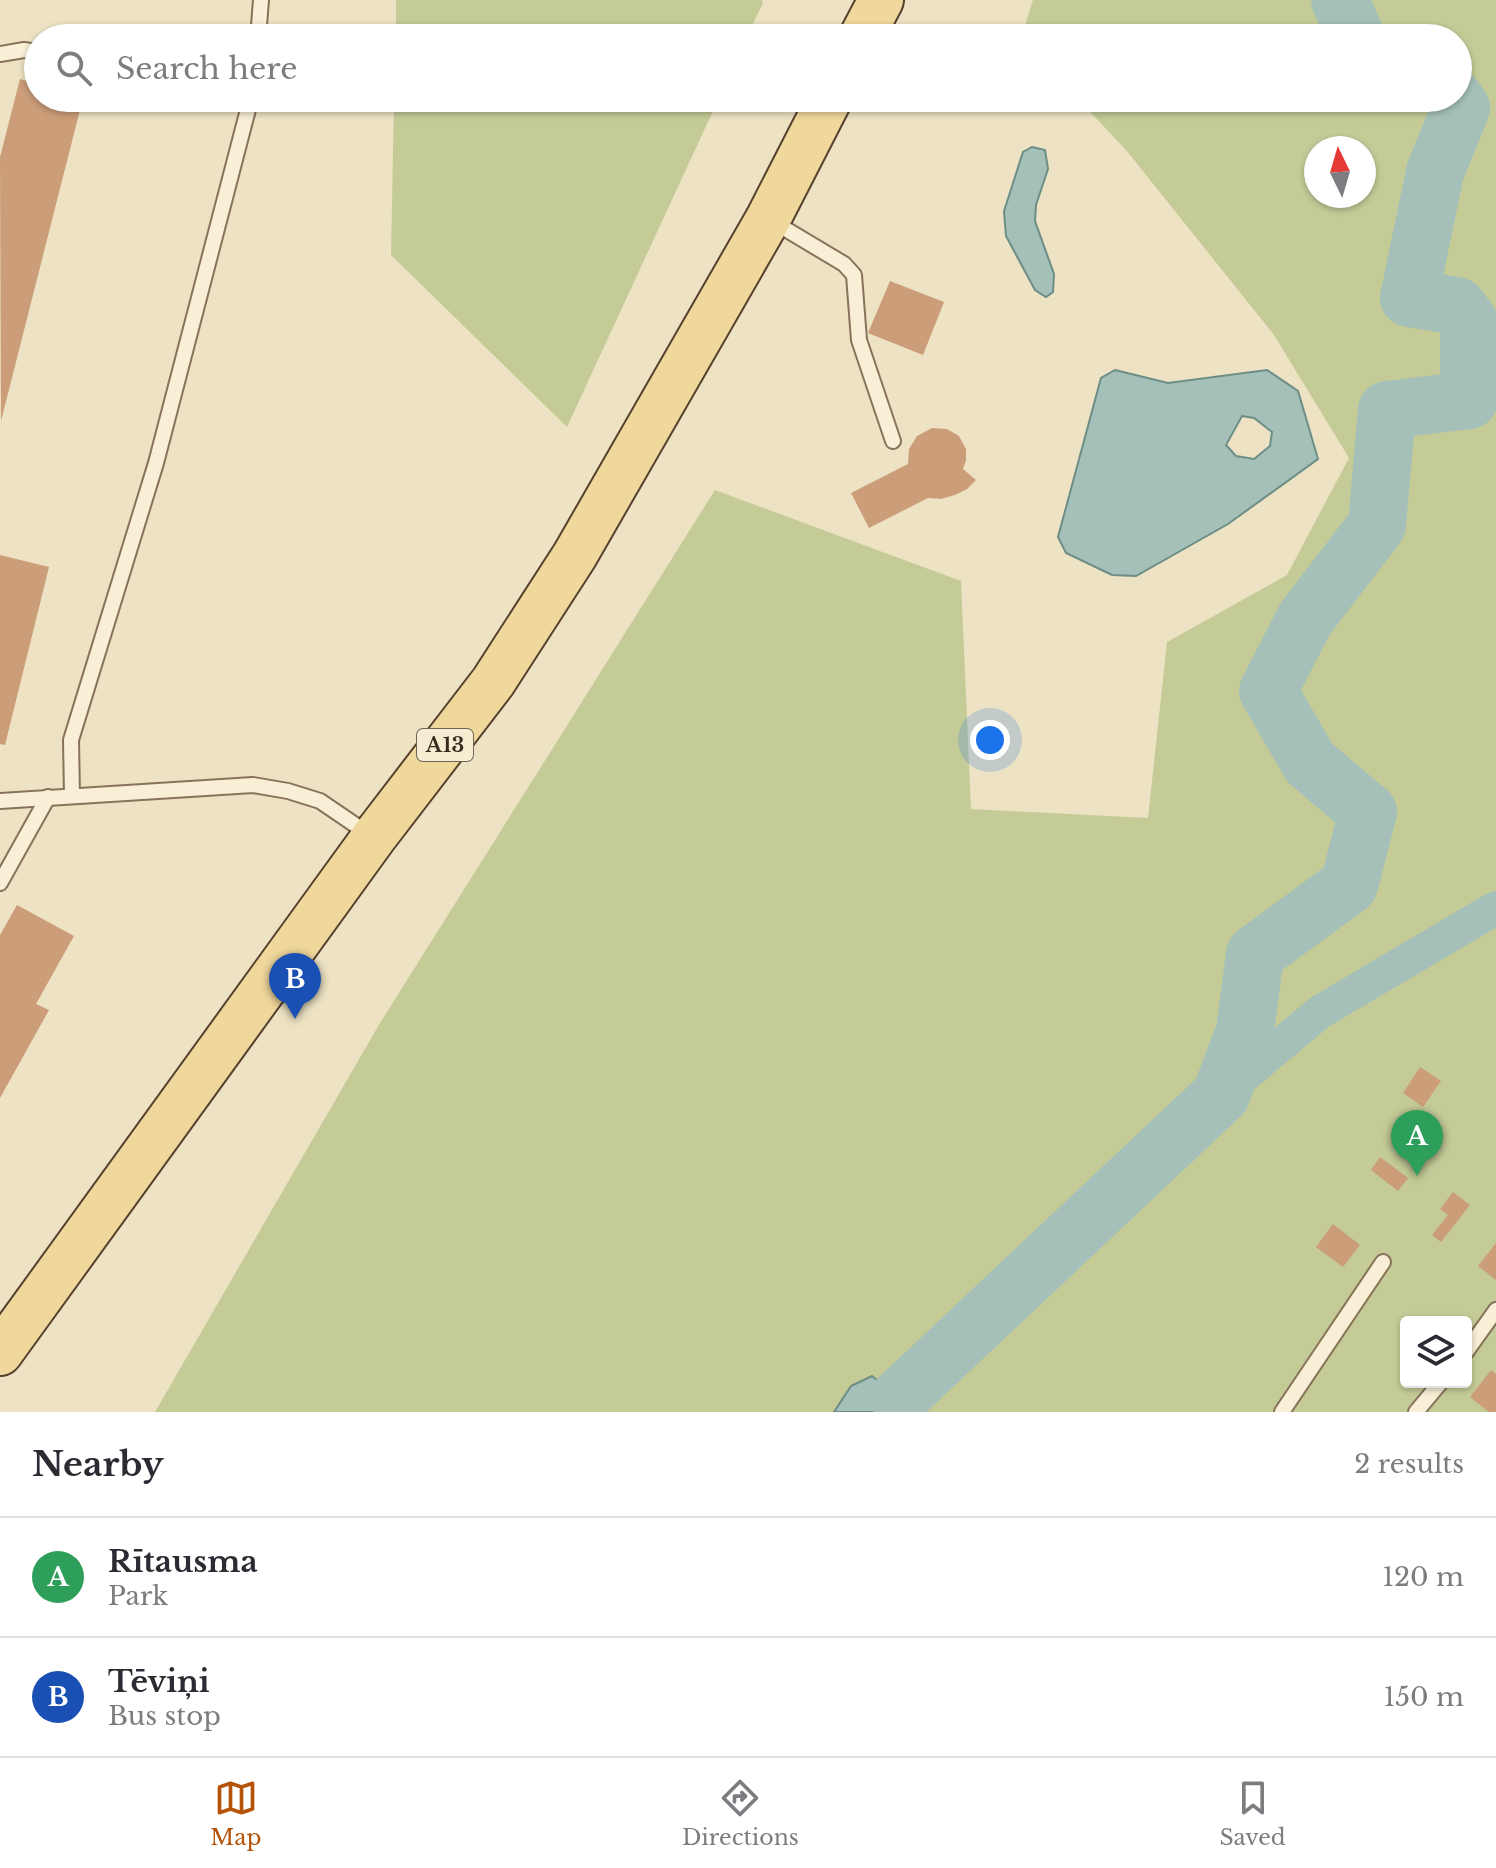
<!DOCTYPE html>
<meta charset="utf-8">
<style>
:root{--surface:#fff;--page:#f2f2f3;--text:#2b2b33;--muted:#7c7c81;--line:#e1e1e2;--accent:#b45309}
body{margin:0;font-family:"Libre Baskerville",serif;background:var(--page);color:var(--text)}
.controls{position:absolute;right:24px;bottom:24px;display:grid;overflow:hidden;border-radius:8px;box-shadow:0 2px 6px #0004}
.controls button{width:72px;height:72px;display:grid;place-items:center;padding:0;border:0;border-bottom:2px solid var(--line);background:var(--surface);color:var(--text);font:40px sans-serif}
.compass{position:absolute;left:1304px;top:136px;width:72px;height:72px;border-radius:50%;background:var(--surface);box-shadow:0 2px 6px #0004;rotate:355deg}
.you{position:absolute;left:990px;top:740px;width:28px;height:28px;margin:-20px;border:6px solid #fff;border-radius:50%;background:#1a73e8;box-shadow:0 0 0 12px #1a73e833}
.badge{display:grid;place-items:center;width:52px;height:52px;border-radius:50%;background:var(--accent);color:#fff;font-size:26px;font-weight:700}
.pin{position:absolute;translate:-50% -66px;filter:drop-shadow(0 2px 4px #0008)}
.pin::after{content:'';position:absolute;top:42px;width:28px;height:24px;background:inherit;clip-path:polygon(0 0,100% 0,50% 100%)}
.list{margin:0;padding:0;list-style:none}
h2{display:flex;justify-content:space-between;align-items:center;height:104px;margin:0;padding:0 32px;font-size:34px}
h2 small{font-size:26px;font-weight:400;color:var(--muted)}
.list li{display:grid;grid-template-columns:52px 1fr auto;gap:24px;align-items:center;box-sizing:border-box;height:120px;padding:0 32px;border-top:2px solid var(--line)}
.list b{display:block;font-size:30px;white-space:nowrap}
.list p{margin:0;font-size:26px;white-space:nowrap;color:var(--muted)}
.list em{font-size:26px;font-style:normal;color:var(--muted)}
.icon{flex:none;width:44px;height:44px;fill:none;stroke:currentColor;stroke-width:2;stroke-linecap:round;stroke-linejoin:round}
.map{position:relative;flex:none;width:1496px;height:1412px;overflow:hidden}
.search{position:absolute;background:var(--surface);box-shadow:0 2px 6px #0004;left:24px;right:24px;top:24px;height:88px;display:flex;align-items:center;gap:20px;box-sizing:border-box;padding:0 28px;border-radius:44px;color:var(--muted);font-size:30px}
.sheet{height:344px;background:var(--surface)}
nav{display:flex;justify-content:space-around;align-items:center;box-sizing:border-box;height:112px;border-top:2px solid var(--line);background:var(--surface);font-size:22px;color:var(--muted)}
nav a{display:grid;justify-items:center;gap:4px}
nav .on{color:var(--accent)}
.map>svg:first-child{display:block}
.green{fill:#c4cb97;fill-rule:evenodd}
.water{fill:#a5c0b9;stroke:#6c8e86;stroke-width:2;fill-rule:evenodd}
.lines{fill:none;stroke-linecap:round;stroke-linejoin:round}
.canal{stroke:#a5c0b9;stroke-width:34}
.river{stroke:#a5c0b9;stroke-width:58}
.building{fill:#cb9d79}
.service-casing{stroke:#87735a;stroke-width:18}
.primary-casing{stroke:#55412e;stroke-width:48}
.service{stroke:#f8efd6;stroke-width:14}
.primary{stroke:#f0d79b;stroke-width:44}
.labels{text-anchor:middle;dominant-baseline:central;stroke-width:8;stroke-linejoin:round;paint-order:stroke}
.shield{fill:#f5ecd2;stroke:#706554;stroke-width:2}
.shield-label{font-size:20px;font-weight:bold;fill:#372b1e}
</style>
<div class="map">
<svg width="1496" height="1412" viewBox="0 0 1496 1412">
<rect width="100%" height="100%" fill="#ede2c3"/>
<g class="green">
<path d="M396,0h366l1,3 -17,35h-350z"/>
<path d="M1033,0h463v1412h-1341l225,-389 335,-533 246,91 10,228 177,9 19,-176 120,-67 62,-117 -75,-123 -148,-185 -49,-52h381v-60h-437zM1316,148h48v48h-48zM1406,1322h60v60h-60z"/>
<path d="M394,98h325l-152,329 -176,-172z"/>
</g>
<g class="water">
<path d="M1032,147l13,3 3,19 -12,36 -1,16 19,53 -1,18 -7,5 -11,-7 -29,-54 -2,-25 19,-59z"/>
<path d="M1115,370l53,13 99,-13 31,21 20,68 -90,65 -92,52 -24,-1 -46,-22 -8,-16 43,-159zM1242,416l12,2 18,14 -2,14 -16,13 -18,-3 -10,-11z"/>
<path d="M872,1376l27,22 1,14h-66l17,-26z"/>
</g>
<g class="lines">
<path class="canal" d="M1221,1095l99,-83 176,-104"/>
<g class="river">
<path d="M1340,0l16,38"/>
<path d="M899,1398l322,-303 24,-64 10,-77 94,-69 19,-73 -58,-49 -42,-72 37,-72 72,-94 10,-115 82,-10v-78l-12,-16 -48,-8 26,-126 26,-64 -7,-10"/>
</g>
</g>
<g class="building">
<path d="M20,79l18,5v14h45l-82,323 -1,-264z"/>
<path d="M890,281l54,21 -21,53 -55,-22z"/>
<path d="M932,428l15,1 12,7 7,13v11l-3,9 13,11 -9,9 -12,6 -14,4 -13,-1 -59,30 -18,-35 57,-29 1,-15 8,-13z"/>
<path d="M0,555l49,12 -44,178 -5,-1z"/>
<path d="M17,905l57,31 -38,68 13,6 -49,88v-163z"/>
<path d="M1420,1067l21,14 -18,26 -20,-14z"/>
<path d="M1380,1157l28,21 -10,13 -27,-21z"/>
<path d="M1453,1192l17,13 -29,37 -9,-7 16,-20 -8,-6z"/>
<path d="M1333,1224l27,21 -17,22 -27,-20z"/>
<path d="M1496,1243v37l-18,-14z"/>
<path d="M1491,1370l5,4v38h-7l-19,-15z"/>
</g>
<g class="lines">
<defs>
<g id="service">
<path d="M258,38l3,-38"/>
<path d="M0,54l24,-4 14,2"/>
<path d="M772,221l72,43 10,11 5,65 34,101"/>
<path d="M72,795l-1,-55 85,-277 95,-365"/>
<path d="M0,801l253,-16 35,6 32,10 50,34"/>
<path d="M0,883l48,-86"/>
<path d="M1466,1352l30,-42"/>
<path d="M1282,1412l101,-150"/>
<path d="M1416,1412l25,-30"/>
</g>
<g id="primary">
<path d="M861,38l20,-38"/>
<path d="M0,1353l374,-516 119,-155 82,-127 193,-336 62,-121"/>
</g>
</defs>
<use href="#service" class="service-casing"/>
<use href="#primary" class="primary-casing"/>
<use href="#service" class="service"/>
<use href="#primary" class="primary"/>
</g>
<g class="labels">
<rect class="shield" x="417" y="729" width="56" height="32" rx="6"/>
<g class="shield-label">
<text x="445" y="745">A13</text>
</g>
</g>
</svg>
<div class="controls">
<button><svg class="icon" aria-label="layers" viewBox="0 0 24 24"><path d="M12 4l9 5-9 5-9-5zM3 14l9 5 9-5"/></svg></button>
</div>
<svg class="compass" viewBox="-18 -18 36 36"><path d="M0-13l5 13h-10z" fill="#e53935"/><path d="M0 13l5-13h-10z" fill="#7c7c81"/></svg>
<div class="you"></div>
<div class="pin badge" style="left:1417px;top:1176px;background:#2e9e5b">A</div>
<div class="pin badge" style="left:295px;top:1019px;background:#1a4fb4">B</div>
<div class="search"><svg class="icon" aria-label="search" viewBox="0 0 24 24"><circle cx="10" cy="10" r="6"/><path d="M15 15l6 6"/></svg>Search here</div>
</div>
<section class="sheet">
<h2>Nearby<small>2 results</small></h2>
<ul class="list">
<li><span class="badge" style="background:#2e9e5b">A</span><div><b>Rītausma</b><p>Park</p></div><em>120 m</em></li>
<li><span class="badge" style="background:#1a4fb4">B</span><div><b>Tēviņi</b><p>Bus stop</p></div><em>150 m</em></li>
</ul>
</section>
<nav>
<a class="on"><svg class="icon" aria-label="map" viewBox="0 0 24 24"><path d="M3 6l6-2 6 2 6-2v14l-6 2-6-2-6 2zM9 4v14M15 6v14"/></svg>Map</a>
<a><svg class="icon" aria-label="directions" viewBox="0 0 24 24"><path d="M12 3l9 9-9 9-9-9zM9 14v-3h6M13 9l2 2-2 2"/></svg>Directions</a>
<a><svg class="icon" aria-label="saved" viewBox="0 0 24 24"><path d="M7 4h10v16l-5-4-5 4z"/></svg>Saved</a>
</nav>
